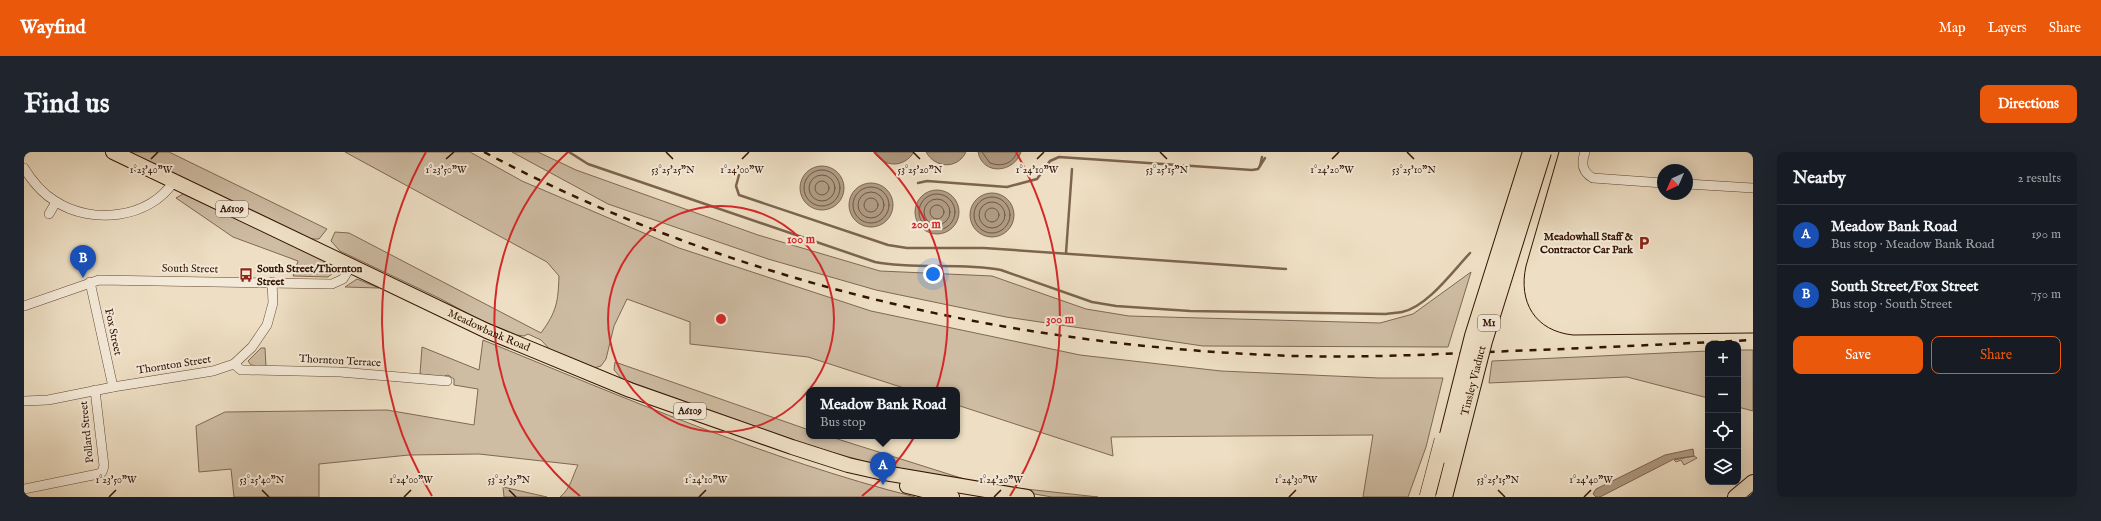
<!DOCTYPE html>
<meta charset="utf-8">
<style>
:root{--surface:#171b24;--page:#20242c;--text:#f1f3f6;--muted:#9ea1a6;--line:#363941;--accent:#ea580c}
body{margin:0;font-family:"IM FELL English",serif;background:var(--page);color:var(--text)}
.controls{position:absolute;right:12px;bottom:12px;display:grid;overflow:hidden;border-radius:8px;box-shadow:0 4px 16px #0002}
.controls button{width:36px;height:36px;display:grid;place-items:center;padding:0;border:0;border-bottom:1px solid var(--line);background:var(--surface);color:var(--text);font:20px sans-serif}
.compass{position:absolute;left:1633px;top:12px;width:36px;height:36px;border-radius:50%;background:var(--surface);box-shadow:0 4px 16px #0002;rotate:225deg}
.you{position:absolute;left:909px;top:122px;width:14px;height:14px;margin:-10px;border:3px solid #fff;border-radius:50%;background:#1a73e8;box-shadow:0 0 0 6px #1a73e833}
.badge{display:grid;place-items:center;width:26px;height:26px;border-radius:50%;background:var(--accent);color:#fff;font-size:13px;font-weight:700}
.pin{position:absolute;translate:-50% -33px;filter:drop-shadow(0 1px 2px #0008)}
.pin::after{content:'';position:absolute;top:21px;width:14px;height:12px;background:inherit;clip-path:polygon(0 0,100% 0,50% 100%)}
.popup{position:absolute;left:782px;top:235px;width:154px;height:52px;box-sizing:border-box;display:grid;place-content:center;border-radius:8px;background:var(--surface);filter:drop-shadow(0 1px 3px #0005);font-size:13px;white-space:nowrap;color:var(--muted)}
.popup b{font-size:15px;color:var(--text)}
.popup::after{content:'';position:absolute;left:50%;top:100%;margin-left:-8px;border:8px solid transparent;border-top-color:var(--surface)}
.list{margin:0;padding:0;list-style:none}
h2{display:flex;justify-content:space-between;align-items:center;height:52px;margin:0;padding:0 16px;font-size:17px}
h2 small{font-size:13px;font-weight:400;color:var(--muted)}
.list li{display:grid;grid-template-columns:26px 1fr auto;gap:12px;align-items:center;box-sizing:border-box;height:60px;padding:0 16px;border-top:1px solid var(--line)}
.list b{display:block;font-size:15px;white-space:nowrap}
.list p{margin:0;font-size:13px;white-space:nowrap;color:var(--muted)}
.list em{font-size:13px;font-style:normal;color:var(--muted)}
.actions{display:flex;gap:8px;padding:12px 16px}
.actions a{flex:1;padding:9px 0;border:1px solid var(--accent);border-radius:8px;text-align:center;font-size:14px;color:var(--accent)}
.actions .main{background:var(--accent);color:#fff}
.icon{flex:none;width:22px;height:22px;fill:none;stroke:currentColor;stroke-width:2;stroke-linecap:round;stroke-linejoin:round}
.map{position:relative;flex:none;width:1729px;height:345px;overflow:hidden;border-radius:8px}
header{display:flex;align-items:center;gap:24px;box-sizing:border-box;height:56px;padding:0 20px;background:var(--accent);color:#fff}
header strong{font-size:19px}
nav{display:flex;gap:22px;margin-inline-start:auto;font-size:14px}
.intro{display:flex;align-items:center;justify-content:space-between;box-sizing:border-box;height:96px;padding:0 24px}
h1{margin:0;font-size:28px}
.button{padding:10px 18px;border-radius:8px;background:var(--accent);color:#fff;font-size:14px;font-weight:700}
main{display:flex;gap:24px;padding:0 24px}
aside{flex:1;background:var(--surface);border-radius:8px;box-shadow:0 4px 16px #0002}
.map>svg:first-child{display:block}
.green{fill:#cebca3;stroke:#806853}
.water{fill:#ae9a82;stroke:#7c644f}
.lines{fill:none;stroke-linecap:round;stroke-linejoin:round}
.shore{stroke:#705642;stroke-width:1}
.stream{stroke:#7c644f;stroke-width:2.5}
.minor-casing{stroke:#614633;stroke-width:10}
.primary-casing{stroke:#321303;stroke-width:16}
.minor{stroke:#f4ead9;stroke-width:9}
.primary{stroke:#eedfc4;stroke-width:14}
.tram{stroke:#321303;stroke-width:1}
.rail{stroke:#321303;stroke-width:2.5;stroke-dasharray:7 7;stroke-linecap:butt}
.trunk-bridge-casing{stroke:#321303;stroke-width:16;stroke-linecap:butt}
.motorway-bridge-casing{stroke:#321303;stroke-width:18;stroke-linecap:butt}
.trunk-bridge{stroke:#eedfc4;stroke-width:15}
.motorway-bridge{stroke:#eedfc4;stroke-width:16}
.ticks{fill:none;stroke:#321303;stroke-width:1.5}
.ring{fill:none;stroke:#d62828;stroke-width:2}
.labels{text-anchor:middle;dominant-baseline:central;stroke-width:4;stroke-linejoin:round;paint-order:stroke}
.shield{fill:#f4ead9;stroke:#6c5443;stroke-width:1}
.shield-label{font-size:10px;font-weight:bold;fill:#321303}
.poi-label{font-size:11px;font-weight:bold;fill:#321303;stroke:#f4ead9;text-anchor:end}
.street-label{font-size:11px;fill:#321303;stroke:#f4ead9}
.ticks-label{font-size:10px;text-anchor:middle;fill:#321303;stroke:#f4ead9;stroke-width:4;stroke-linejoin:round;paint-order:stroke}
.centre{fill:#d62828;stroke:#f4ead9;stroke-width:2}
.ring-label{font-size:12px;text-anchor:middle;font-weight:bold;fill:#d62828;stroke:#f4ead9;stroke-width:4;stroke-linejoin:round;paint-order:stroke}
</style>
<header>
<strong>Wayfind</strong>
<nav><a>Map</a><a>Layers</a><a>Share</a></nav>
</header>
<div class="intro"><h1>Find us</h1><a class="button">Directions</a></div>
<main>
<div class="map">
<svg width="1729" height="345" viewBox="0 0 1729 345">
<rect width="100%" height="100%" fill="#eedfc4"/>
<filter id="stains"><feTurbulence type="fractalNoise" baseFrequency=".005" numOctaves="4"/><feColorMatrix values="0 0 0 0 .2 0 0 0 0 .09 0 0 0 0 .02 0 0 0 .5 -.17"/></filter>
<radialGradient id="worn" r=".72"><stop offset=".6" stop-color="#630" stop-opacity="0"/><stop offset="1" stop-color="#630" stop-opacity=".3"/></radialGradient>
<g class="green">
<path d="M102,0h43l158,77 -8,10h-9z"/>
<path d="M321,0h125l52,29 157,67 192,63 209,44 141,16 158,7h64l-17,69 -18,50h-45l10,-62 -262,2 2,19 -156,-51v-15h-47l-102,-33 -118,-13v-22l-63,-23 -13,27 -8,33 -5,7 -7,2 -39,-13 -14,-15 -13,-6 -4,2 -7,-1 -39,-16 -37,-20 -101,-48 -9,-10 4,-9 14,1 192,100c16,-22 17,-31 18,-57l-12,-14z"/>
<path d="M488,0h26l38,18 182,65 122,36 112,5 94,33 43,7 251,7 33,-9 58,-42 -23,75 -245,-1 -197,-29 -130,-27 -108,-31 -160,-55z"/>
<path d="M159,42l142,67 -3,4 9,5 1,4 -4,3 -35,-1 5,-15 -65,-24 -57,-39z"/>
<path d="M333,127l22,9 -34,-1z"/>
<path d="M459,188c142,58 283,119 432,157h-355c11,-9 12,-20 18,-32l-99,-11 -70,1 -90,9v33h-85l-3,-28 -32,3 -3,-46 29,-14 162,-2 87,15 4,-36 -24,-4v-6l-6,-4 -6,2 -22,-3 2,-27 57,23z"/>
<path d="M237,196h4l1,19 -15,-2 -3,-4z"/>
<path d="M1714,198h15v61l-15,-4z"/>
<path d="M1684,199v47l-81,-21 -138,6 3,-22z"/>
<path d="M591,210l194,68v6h19l152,48 118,13h-46l-157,-27 -78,-22 -195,-69 -8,-9z"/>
<path d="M1670,304l3,2 -13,7 -3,-5 -5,2 -2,-2z"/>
<path d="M479,335l44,10h-43z"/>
</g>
<g class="water">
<path d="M850,0h40c-10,16 -30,16 -40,0z"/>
<path d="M902,0h40c-9,18 -31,16 -40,0z"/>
<path d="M954,0h43c-7,21 -38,24 -43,0z"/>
<circle cx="798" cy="36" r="22"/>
<circle cx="847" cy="53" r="22"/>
<circle cx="913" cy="60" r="22"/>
<circle cx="968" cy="63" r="22"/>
<path d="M1669,297l1,7 -20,3 -74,38h-4l-3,-3 3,-5 69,-34z"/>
</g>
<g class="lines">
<g class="shore">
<path d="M958,0l8,11c11,4 23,1 27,-11"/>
<circle cx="798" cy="36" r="18"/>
<circle cx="798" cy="36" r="13"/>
<circle cx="798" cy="36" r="7"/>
<circle cx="847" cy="53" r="18"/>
<circle cx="847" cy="53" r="13"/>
<circle cx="913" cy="60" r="18"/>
<circle cx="968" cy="63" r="18"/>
<circle cx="847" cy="53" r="7"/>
<circle cx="913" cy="60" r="13"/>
<circle cx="968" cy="63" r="13"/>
<circle cx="913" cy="60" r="7"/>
<circle cx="968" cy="63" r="7"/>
</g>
<g class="stream">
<path d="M545,0l19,12 287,98c42,8 84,0 126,8l91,32 24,4 74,5 196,3c5,-1 11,-1 16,-2 25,-5 51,-41 68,-59"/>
<path d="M1236,14l2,-9"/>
<path d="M715,23l-3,11 3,9 149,50 19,3h77l302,21"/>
<path d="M894,31l9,-2 80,6 30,-8 13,-18 9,-4 193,13 6,-1 7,-11"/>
<path d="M1042,101l6,-84"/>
</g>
<defs>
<g id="minor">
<path d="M1561,0c-4,11 -3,20 8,26l70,5"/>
<path d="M0,16c8,13 18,25 31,33 36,24 95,18 119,-20"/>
<path d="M1663,32l66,4"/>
<path d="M25,62l7,-12"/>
<path d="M66,130l23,105"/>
<path d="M0,154l75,-26 233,4 11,-5 8,-13"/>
<path d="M210,212l7,6h8l91,2 107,9"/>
<path d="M0,249l24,-1 65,-13 100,-16 21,-7 18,-17 15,-22 6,-22 -1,-21"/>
<path d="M0,337l74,-15 4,-2 2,-6 -9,-76"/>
</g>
<g id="primary">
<path id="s1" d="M89,0l374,179 143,59 162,57 56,18 31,7 148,25"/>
<path d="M883,334l45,11"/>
<path d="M1711,345l18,-15"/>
</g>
</defs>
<use href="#minor" class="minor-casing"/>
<use href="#primary" class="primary-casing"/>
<use href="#minor" class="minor"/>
<use href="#primary" class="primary"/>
<path class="tram" d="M1535,0l-33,114c-8,36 9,65 47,69l180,-2"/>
<path class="rail" d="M460,0c249,132 531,195 811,204 72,2 145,-2 216,-5 81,-3 161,-7 242,-11"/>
<defs>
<path id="trunk-bridge" d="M1403,345l15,-57"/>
<g id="motorway-bridge">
<path d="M1419,303l30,-119 58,-184"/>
<path id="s2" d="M1420,345l40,-156 59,-189"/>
</g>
</defs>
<use href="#trunk-bridge" class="trunk-bridge-casing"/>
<use href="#motorway-bridge" class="motorway-bridge-casing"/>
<use href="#trunk-bridge" class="trunk-bridge"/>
<use href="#motorway-bridge" class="motorway-bridge"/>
</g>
<path class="ticks" d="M642,0l7,7M889,0l7,7M1136,0l7,7M1383,0l7,7M127,7l7,-7M422,7l8,-7M718,7l7,-7M1013,7l7,-7M1308,7l7,-7M238,338l7,7M485,338l7,7M1474,338l7,7M85,345l7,-7M380,345l7,-7M675,345l7,-7M970,345l7,-7M1265,345l7,-7M1560,345l7,-7"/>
<g class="ring">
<circle cx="697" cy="167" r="113"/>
<path d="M556 344A226 226 0 0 1 544 0M850 0A226 226 0 0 1 838 344"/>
<path d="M408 344A339 339 0 0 1 402 0M992 0A339 339 0 0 1 986 344"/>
</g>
<defs>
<symbol id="parking-bare" viewBox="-9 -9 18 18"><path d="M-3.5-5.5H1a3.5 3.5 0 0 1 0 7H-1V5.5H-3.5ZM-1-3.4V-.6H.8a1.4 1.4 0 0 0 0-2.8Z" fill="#8f2418" stroke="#f4ead9" stroke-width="2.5" paint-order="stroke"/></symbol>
<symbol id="bus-bare" viewBox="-9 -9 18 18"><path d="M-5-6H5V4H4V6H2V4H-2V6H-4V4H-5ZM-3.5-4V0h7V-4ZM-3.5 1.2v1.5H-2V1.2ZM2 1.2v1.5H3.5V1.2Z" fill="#8f2418" stroke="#f4ead9" stroke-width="2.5" paint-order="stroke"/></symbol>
</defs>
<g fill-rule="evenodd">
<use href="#parking-bare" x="1610" y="81" width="20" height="20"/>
<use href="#bus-bare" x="212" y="113" width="20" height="20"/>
</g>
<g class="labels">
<g class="shield">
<rect x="192" y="49" width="32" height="16" rx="3"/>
<rect x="1454" y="163" width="22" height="16" rx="3"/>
<rect x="650" y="251" width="32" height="16" rx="3"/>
</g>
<g class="shield-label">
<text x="208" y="57">A6109</text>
<text x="1465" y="171">M1</text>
<text x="666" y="259">A6109</text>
</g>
<g class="poi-label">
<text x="1609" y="85">Meadowhall Staff &amp;<tspan x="1609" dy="13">Contractor Car Park</tspan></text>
<text x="233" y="117" text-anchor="start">South Street/Thornton<tspan x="233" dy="13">Street</tspan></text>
</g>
<g class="street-label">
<text transform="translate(166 117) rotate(1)">South Street</text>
<text stroke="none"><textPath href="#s1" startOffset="416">Meadowbank Road</textPath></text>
<text transform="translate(89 180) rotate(78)">Fox Street</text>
<text transform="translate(316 209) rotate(3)">Thornton Terrace</text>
<text transform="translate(150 213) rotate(-9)">Thornton Street</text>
<text stroke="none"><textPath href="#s2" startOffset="120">Tinsley Viaduct</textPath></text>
<text transform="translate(63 280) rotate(-96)">Pollard Street</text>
</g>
</g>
<g class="ticks-label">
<text x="1143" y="21">53°25'15"N</text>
<text x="1390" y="21">53°25'10"N</text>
<text x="127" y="21">1°23'40"W</text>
<text x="422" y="21">1°23'50"W</text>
<text x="649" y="21">53°25'25"N</text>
<text x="718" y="21">1°24'00"W</text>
<text x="896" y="21">53°25'20"N</text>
<text x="1013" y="21">1°24'10"W</text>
<text x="1308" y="21">1°24'20"W</text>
<text x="92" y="331">1°23'50"W</text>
<text x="238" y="331">53°25'40"N</text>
<text x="387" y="331">1°24'00"W</text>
<text x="485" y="331">53°25'35"N</text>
<text x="682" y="331">1°24'10"W</text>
<text x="977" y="331">1°24'20"W</text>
<text x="1272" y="331">1°24'30"W</text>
<text x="1474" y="331">53°25'15"N</text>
<text x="1567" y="331">1°24'40"W</text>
</g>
<circle cx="697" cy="167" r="6" class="centre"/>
<g class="ring-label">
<text x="902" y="76">200 m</text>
<text x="777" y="91">100 m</text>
<text x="1036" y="171">300 m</text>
</g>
<rect width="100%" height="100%" filter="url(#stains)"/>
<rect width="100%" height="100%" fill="url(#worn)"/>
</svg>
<div class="controls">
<button>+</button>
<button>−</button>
<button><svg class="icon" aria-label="locate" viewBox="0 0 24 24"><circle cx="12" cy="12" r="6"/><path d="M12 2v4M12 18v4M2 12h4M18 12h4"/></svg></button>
<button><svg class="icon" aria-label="layers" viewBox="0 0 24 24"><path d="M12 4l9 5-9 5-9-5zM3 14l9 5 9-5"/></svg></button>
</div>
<svg class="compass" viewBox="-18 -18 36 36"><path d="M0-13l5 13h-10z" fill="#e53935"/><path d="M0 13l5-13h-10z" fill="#9ea1a6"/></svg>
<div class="you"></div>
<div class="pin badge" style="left:859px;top:333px;background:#1a4fb4">A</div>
<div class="popup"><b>Meadow Bank Road</b>Bus stop</div>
<div class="pin badge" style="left:59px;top:126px;background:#1a4fb4">B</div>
</div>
<aside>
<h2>Nearby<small>2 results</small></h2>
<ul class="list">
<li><span class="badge" style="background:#1a4fb4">A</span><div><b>Meadow Bank Road</b><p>Bus stop · Meadow Bank Road</p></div><em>190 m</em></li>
<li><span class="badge" style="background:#1a4fb4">B</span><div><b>South Street/Fox Street</b><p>Bus stop · South Street</p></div><em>750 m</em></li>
</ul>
<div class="actions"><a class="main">Save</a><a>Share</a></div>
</aside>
</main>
